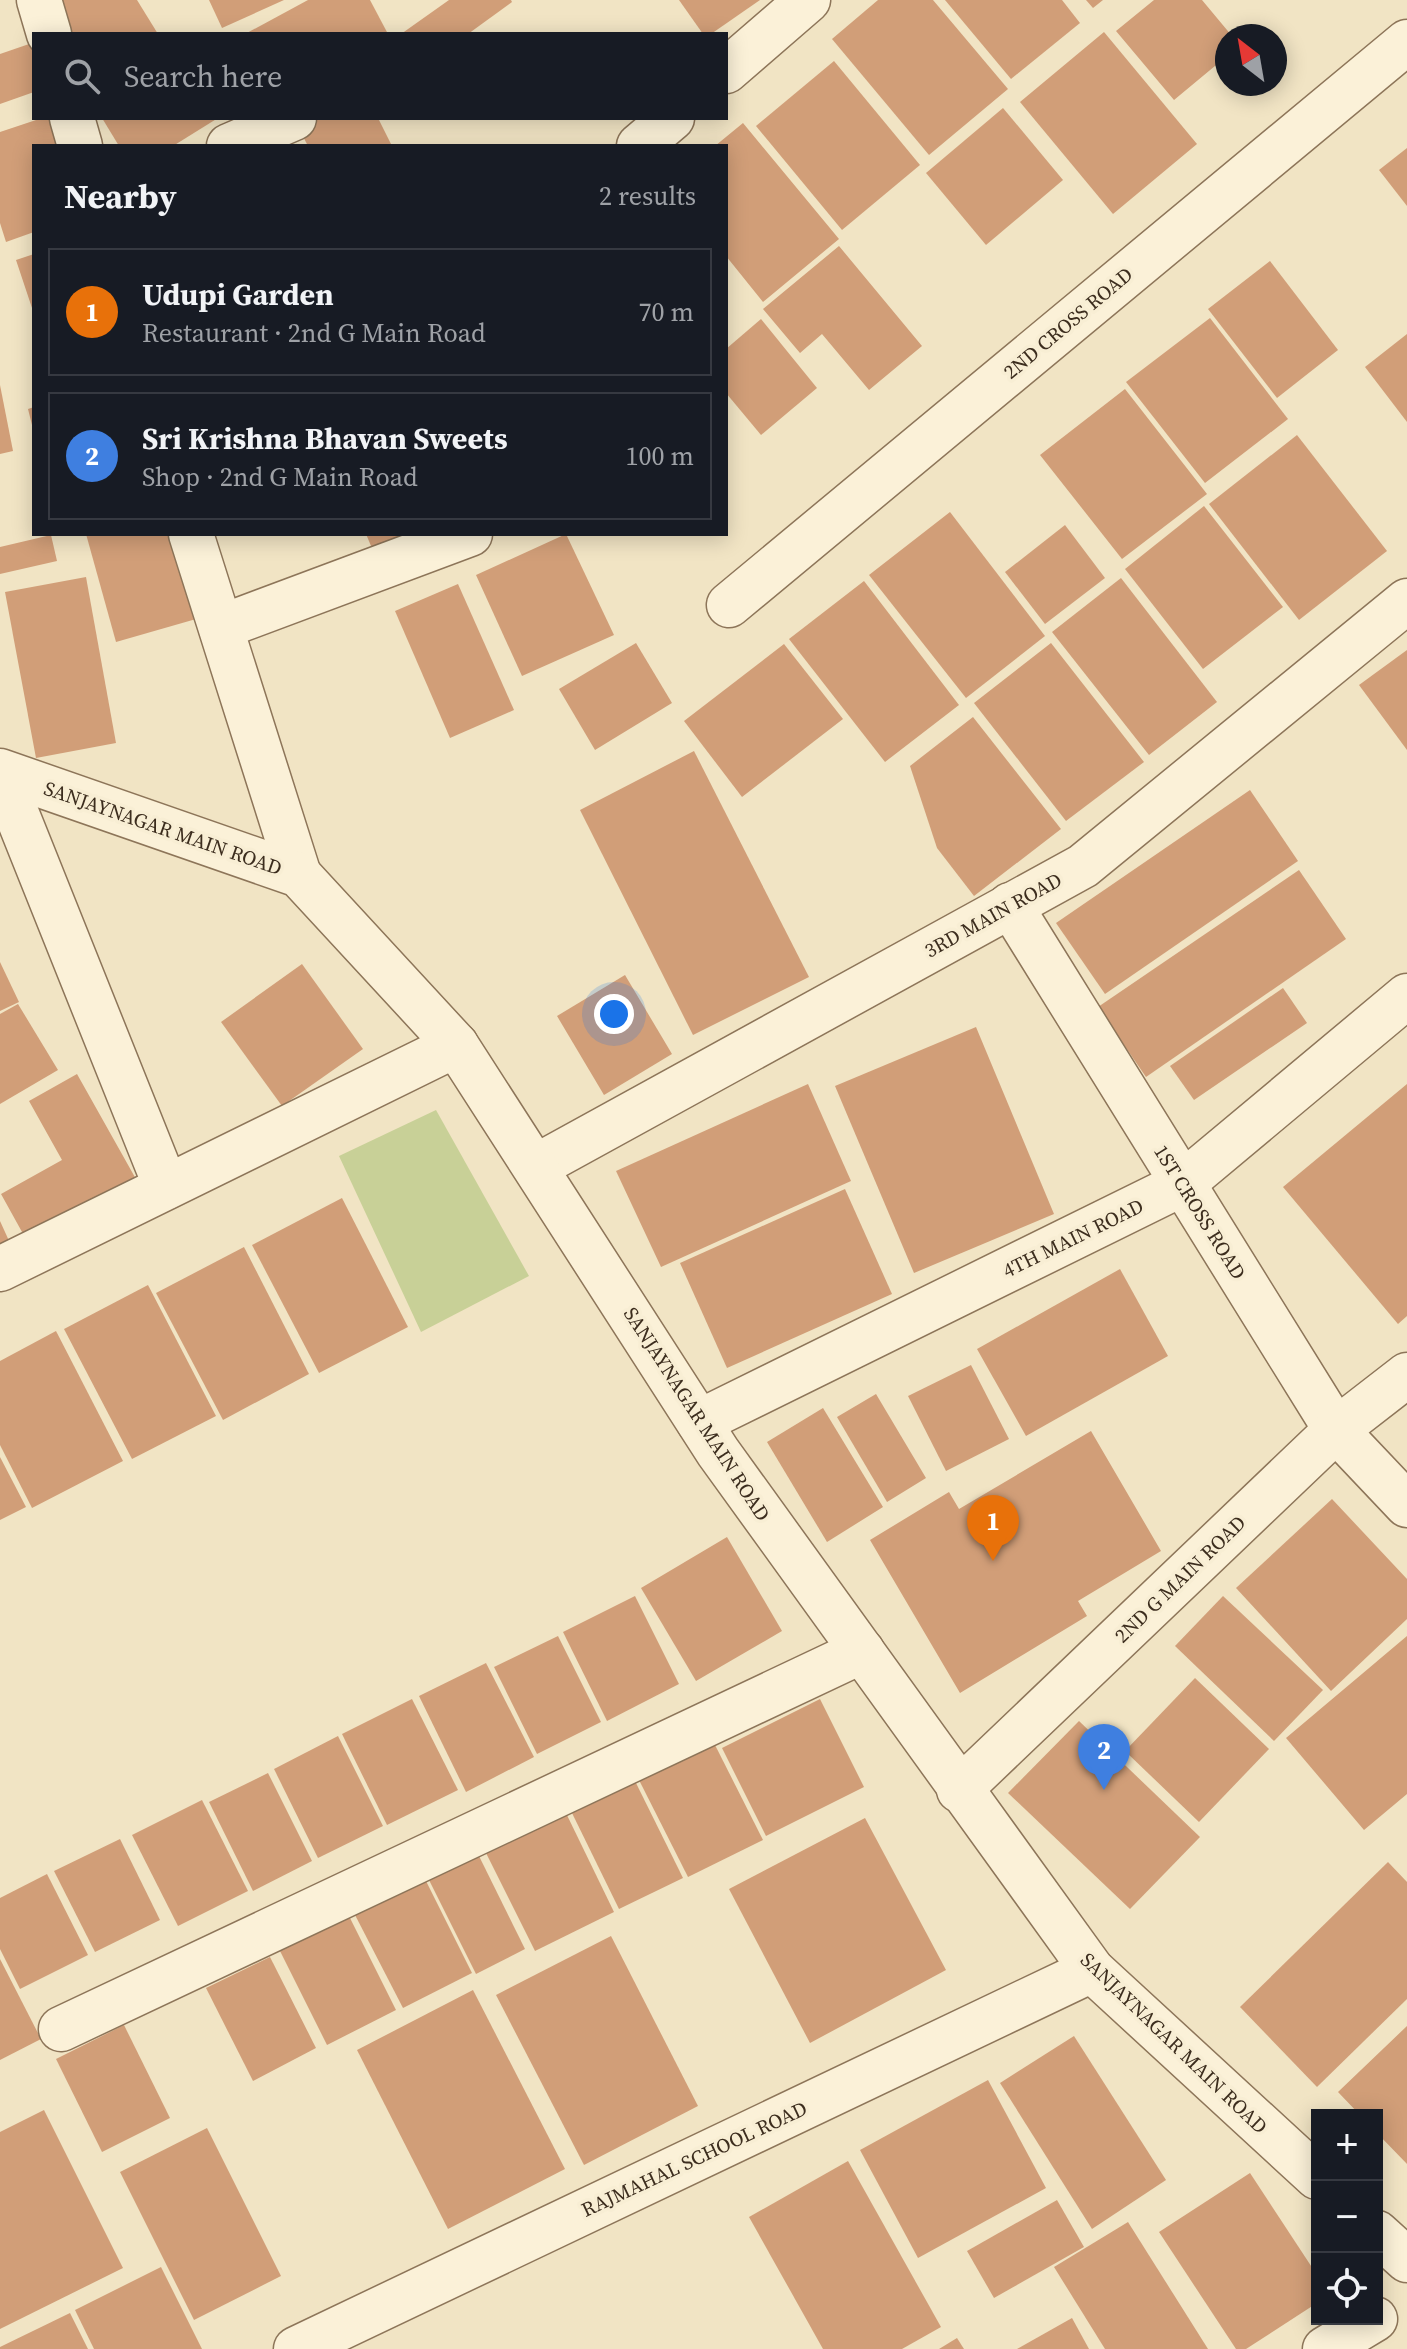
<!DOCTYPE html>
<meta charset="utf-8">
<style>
:root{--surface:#171b24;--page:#20242c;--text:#f1f3f6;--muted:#9ea1a6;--line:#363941;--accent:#0b8043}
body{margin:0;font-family:"Source Serif 4",serif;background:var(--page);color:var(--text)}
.controls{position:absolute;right:24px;bottom:24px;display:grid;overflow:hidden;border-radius:0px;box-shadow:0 4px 20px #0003}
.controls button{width:72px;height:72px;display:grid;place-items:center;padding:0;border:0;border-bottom:2px solid var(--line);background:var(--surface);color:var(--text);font:40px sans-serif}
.compass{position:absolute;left:1215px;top:24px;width:72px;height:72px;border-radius:50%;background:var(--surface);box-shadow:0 4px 20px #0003;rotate:329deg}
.you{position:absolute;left:614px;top:1014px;width:28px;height:28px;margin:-20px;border:6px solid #fff;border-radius:50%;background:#1a73e8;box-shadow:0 0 0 12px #1a73e833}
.badge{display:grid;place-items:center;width:52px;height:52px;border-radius:50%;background:var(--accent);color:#fff;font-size:26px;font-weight:700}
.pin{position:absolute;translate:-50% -66px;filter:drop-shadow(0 2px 4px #0008)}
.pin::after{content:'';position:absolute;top:42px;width:28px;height:24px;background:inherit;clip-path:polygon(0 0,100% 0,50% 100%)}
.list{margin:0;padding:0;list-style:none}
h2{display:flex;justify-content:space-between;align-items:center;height:104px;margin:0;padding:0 32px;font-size:34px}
h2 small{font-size:26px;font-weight:400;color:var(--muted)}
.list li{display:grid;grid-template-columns:52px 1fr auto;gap:24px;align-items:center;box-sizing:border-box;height:128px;margin:0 16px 16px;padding:0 16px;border:2px solid var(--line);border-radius:0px}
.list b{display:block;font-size:30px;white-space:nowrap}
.list p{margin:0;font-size:26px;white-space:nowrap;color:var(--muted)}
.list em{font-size:26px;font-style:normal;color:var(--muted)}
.icon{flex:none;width:44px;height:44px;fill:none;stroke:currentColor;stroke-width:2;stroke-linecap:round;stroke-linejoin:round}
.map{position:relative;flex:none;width:1407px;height:2349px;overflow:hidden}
.search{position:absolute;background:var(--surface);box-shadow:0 4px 20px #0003;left:32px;top:32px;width:696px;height:88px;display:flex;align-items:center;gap:20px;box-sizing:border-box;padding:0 28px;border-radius:0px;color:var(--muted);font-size:30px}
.panel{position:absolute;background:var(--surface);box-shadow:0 4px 20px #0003;left:32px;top:144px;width:696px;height:392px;border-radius:0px}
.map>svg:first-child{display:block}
.green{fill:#c8d097}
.building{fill:#d19e78}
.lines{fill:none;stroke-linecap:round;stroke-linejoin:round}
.minor-casing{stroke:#8d7559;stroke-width:47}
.tertiary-casing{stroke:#8d7559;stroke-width:47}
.minor{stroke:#fbf1d8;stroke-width:44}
.tertiary{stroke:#fbf1d8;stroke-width:44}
.labels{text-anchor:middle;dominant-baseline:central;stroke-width:7;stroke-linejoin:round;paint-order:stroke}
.street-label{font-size:20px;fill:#3c2d1e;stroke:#f8eed4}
</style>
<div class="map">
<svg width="1407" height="2349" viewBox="0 0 1407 2349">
<rect width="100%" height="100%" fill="#f1e4c4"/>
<path class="green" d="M436,1110l93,166 -108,56 -82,-176z"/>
<g class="building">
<path d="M50,0h87l21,34h-87z"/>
<path d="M209,0h75l-62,28z"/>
<path d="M308,0h62l18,34h-143z"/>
<path d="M449,0h62l1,2 -44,32h-67z"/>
<path d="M679,0h81l-49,34h-8z"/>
<path d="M878,0h55l75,89 -79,66 -97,-116z"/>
<path d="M945,0h117l18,23 -69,56z"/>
<path d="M1086,0h17l-10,8z"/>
<path d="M1154,0h48l30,36h-5v20l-53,44 -58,-69z"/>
<path d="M1104,32l93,112 -84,70 -93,-112z"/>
<path d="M32,43l2,49 -34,12v-50z"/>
<path d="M834,61l86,104 -78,65 -86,-104z"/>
<path d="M1003,108l60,72 -77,65 -60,-72z"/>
<path d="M42,118h17l9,28h-34v86l-28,10 -6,-19v-91z"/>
<path d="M102,118h116l-45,28h-54z"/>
<path d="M316,118h62l14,28h-84l-10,-19z"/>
<path d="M743,123l96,116 -76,63 -37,-46v-110h-11z"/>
<path d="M1407,148v58l-28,-36z"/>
<path d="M839,246l83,100 -53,44 -47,-56 -22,19 -37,-44z"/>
<path d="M34,254v57h-1l-17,-51z"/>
<path d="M1270,261l68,89 -61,48 -69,-89z"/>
<path d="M1210,318l78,101 -83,64 -79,-101z"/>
<path d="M761,319l56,69 -56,47 -35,-42v-44z"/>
<path d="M1407,334v88l-42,-55z"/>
<path d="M0,385l13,66 -13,3z"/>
<path d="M1125,389l82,105 -85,65 -82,-104z"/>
<path d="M34,407v22h-1l-5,-20z"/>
<path d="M1297,435l90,116 -88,69 -90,-116z"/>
<path d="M1204,506l79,101 -80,62 -78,-100z"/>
<path d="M950,512l95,124 -79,62 -97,-123z"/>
<path d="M1065,525l40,53 -60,46 -40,-52z"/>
<path d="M86,534h102l22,81 -94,27z"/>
<path d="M366,534h81l-68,31z"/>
<path d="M566,534l48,101 -92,41 -46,-101z"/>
<path d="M51,535l6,26 -57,13v-27z"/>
<path d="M86,577l30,166 -80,15 -31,-166z"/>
<path d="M1121,578l96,124 -68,53 -97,-123z"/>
<path d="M864,581l95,124 -74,57 -96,-123z"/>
<path d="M458,584l56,126 -64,28 -55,-127z"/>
<path d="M636,643l36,60 -77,47 -36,-61z"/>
<path d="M1051,643l93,119 -78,59 -92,-118z"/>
<path d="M784,644l59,75 -101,78 -58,-76z"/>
<path d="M1407,650v100l-48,-65z"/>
<path d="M973,717l88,112 -87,67 -37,-48 -27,-82z"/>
<path d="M694,751l115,226 -116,58 -113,-225z"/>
<path d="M1250,790l48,71 -193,133 -49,-71z"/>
<path d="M1299,870l47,69 -200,138 -48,-70z"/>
<path d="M0,962l19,40 -19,9z"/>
<path d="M302,964l61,85 -81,57 -61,-84z"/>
<path d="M625,975l47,79 -68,41 -47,-79z"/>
<path d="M1283,988l24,35 -113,77 -24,-34z"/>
<path d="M18,1004l40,66 -58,34v-90z"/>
<path d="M976,1027l78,187 -140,59 -79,-187z"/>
<path d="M77,1074l64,114 -109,62 -31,-56 61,-34 -33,-59z"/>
<path d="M808,1084l43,97 -190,86 -45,-96z"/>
<path d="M1407,1084v232l-9,8 -115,-137z"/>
<path d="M845,1189l47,105 -165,74 -47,-105z"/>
<path d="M342,1198l66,129 -89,46 -67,-128z"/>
<path d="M0,1221l15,33 -15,7z"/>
<path d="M244,1247l65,127 -86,46 -67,-127z"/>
<path d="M1120,1269l48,87 -142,80 -49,-87z"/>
<path d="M148,1285l68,131 -84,43 -68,-130z"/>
<path d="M56,1331l67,130 -91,47 -32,-63v-84z"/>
<path d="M971,1365l38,74 -63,32 -38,-75z"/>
<path d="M876,1394l50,84 -39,24 -50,-85z"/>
<path d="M823,1408l60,99 -56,35 -60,-100z"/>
<path d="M1091,1431l70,120 -83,50 9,15 -127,77 -90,-153 79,-48 10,17z"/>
<path d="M0,1457l26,50 -26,13z"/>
<path d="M1332,1499l75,80v40l-76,72 -95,-103z"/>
<path d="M727,1537l55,94 -86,50 -55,-93z"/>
<path d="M635,1596l44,88 -72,37 -44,-89z"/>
<path d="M1223,1596l100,94 -49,51 -99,-95z"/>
<path d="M558,1636l43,86 -64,32 -43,-87z"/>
<path d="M1407,1636v158l-43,36 -78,-92z"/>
<path d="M486,1663l48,94 -68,35 -47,-96z"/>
<path d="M1195,1678l74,71 -70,73 -74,-71z"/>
<path d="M412,1699l46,91 -71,35 -45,-91z"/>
<path d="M820,1699l44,88 -98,49 -44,-88z"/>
<path d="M1079,1721l121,116 -70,72 -122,-116z"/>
<path d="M338,1736l45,90 -65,32 -44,-89z"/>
<path d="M714,1743l49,97 -75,37 -49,-97z"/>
<path d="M268,1773l44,88 -59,30 -44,-89z"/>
<path d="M635,1781l48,97 -64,31 -47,-96z"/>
<path d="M202,1800l46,91 -70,35 -46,-91z"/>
<path d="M565,1811l49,101 -79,39 -50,-100z"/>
<path d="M865,1818l81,152 -136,73 -81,-154z"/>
<path d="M120,1839l40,81 -65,32 -41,-81z"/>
<path d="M478,1854l47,95 -49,25 -48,-96z"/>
<path d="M1388,1862l19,20v117l-90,88 -77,-80z"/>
<path d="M47,1874l41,81 -68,34 -20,-40v-51z"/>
<path d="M425,1879l47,94 -69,35 -49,-95z"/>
<path d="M349,1916l47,94 -69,35 -47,-94z"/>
<path d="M611,1936l87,170 -114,59 -88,-170z"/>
<path d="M270,1957l46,91 -63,33 -47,-93z"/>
<path d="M0,1959l41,80 -41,21z"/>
<path d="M473,1990l92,179 -117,60 -91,-179z"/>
<path d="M124,2025l46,93 -68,34 -46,-93z"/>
<path d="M1407,2026v138l-30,-31v-18h-17l-22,-23z"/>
<path d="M1074,2036l92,144 -74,49 -92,-146z"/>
<path d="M988,2080l58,108 -128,70 -58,-108z"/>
<path d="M44,2110l79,158 -123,61v-197z"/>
<path d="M207,2128l74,148 -87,44 -74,-148z"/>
<path d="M848,2161l93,166 -39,22h-79l-74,-132z"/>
<path d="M1250,2173l67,102v28l-71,46h-10l-77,-117z"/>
<path d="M1057,2200l27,47 -90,51 -27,-47z"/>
<path d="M1128,2222l80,127h-103l-51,-82z"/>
<path d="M161,2267l41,82h-108l-19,-39z"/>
<path d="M70,2313l18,36h-88v-2z"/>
<path d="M1072,2318l17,31h-72z"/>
<path d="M957,2338l7,11h-25z"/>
</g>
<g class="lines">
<defs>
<g id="minor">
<path d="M39,0l10,34"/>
<path d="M726,71l82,-71"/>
<path d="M72,118l8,28"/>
<path d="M229,146l65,-28"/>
<path d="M639,146l33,-28"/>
<path d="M191,534l108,341"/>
<path d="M729,605l678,-563"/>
<path d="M221,627l249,-93"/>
<path d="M0,772l166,415"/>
<path d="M1010,905l326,525 71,75"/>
<path d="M537,1166l546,-300 324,-265"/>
<path d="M0,1269l456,-224"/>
<path d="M699,1422l483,-238 225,-188"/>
<path d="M959,1790l377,-360 71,-55"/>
<path d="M61,2029l801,-378"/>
<path d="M296,2349l796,-379"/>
<path d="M1325,2349l50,-30"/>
</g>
<g id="tertiary">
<path d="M0,771l299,104 157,170 262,407 374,518 225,207"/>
<path d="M1377,2233l30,27"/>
</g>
</defs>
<use href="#minor" class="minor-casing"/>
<use href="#tertiary" class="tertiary-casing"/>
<use href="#minor" class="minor"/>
<use href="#tertiary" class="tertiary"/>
</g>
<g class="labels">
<g class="street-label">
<text transform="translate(1068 323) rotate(-40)">2ND CROSS ROAD</text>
<text transform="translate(163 828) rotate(19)">SANJAYNAGAR MAIN ROAD</text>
<text transform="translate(993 915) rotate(-29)">3RD MAIN ROAD</text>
<text transform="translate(1200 1212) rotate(58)">1ST CROSS ROAD</text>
<text transform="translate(1073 1238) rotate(-26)">4TH MAIN ROAD</text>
<text transform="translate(697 1414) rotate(57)">SANJAYNAGAR MAIN ROAD</text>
<text transform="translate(1180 1579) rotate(-44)">2ND G MAIN ROAD</text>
<text transform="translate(1174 2043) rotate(44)">SANJAYNAGAR MAIN ROAD</text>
<text transform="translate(694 2159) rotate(-25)">RAJMAHAL SCHOOL ROAD</text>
</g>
</g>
</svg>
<div class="controls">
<button>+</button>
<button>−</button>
<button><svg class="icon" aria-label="locate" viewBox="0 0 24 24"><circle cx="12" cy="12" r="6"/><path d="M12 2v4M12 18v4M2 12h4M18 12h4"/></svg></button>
</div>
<svg class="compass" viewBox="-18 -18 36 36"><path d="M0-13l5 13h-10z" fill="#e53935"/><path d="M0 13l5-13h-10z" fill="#9ea1a6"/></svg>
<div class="you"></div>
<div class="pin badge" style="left:993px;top:1561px;background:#e8710a">1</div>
<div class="pin badge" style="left:1104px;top:1790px;background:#3f7fe0">2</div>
<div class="search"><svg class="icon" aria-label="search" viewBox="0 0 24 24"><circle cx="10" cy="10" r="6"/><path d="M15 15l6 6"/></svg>Search here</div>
<section class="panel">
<h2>Nearby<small>2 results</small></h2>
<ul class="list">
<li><span class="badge" style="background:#e8710a">1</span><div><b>Udupi Garden</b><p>Restaurant · 2nd G Main Road</p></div><em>70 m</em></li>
<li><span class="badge" style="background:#3f7fe0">2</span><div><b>Sri Krishna Bhavan Sweets</b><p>Shop · 2nd G Main Road</p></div><em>100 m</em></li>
</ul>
</section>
</div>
